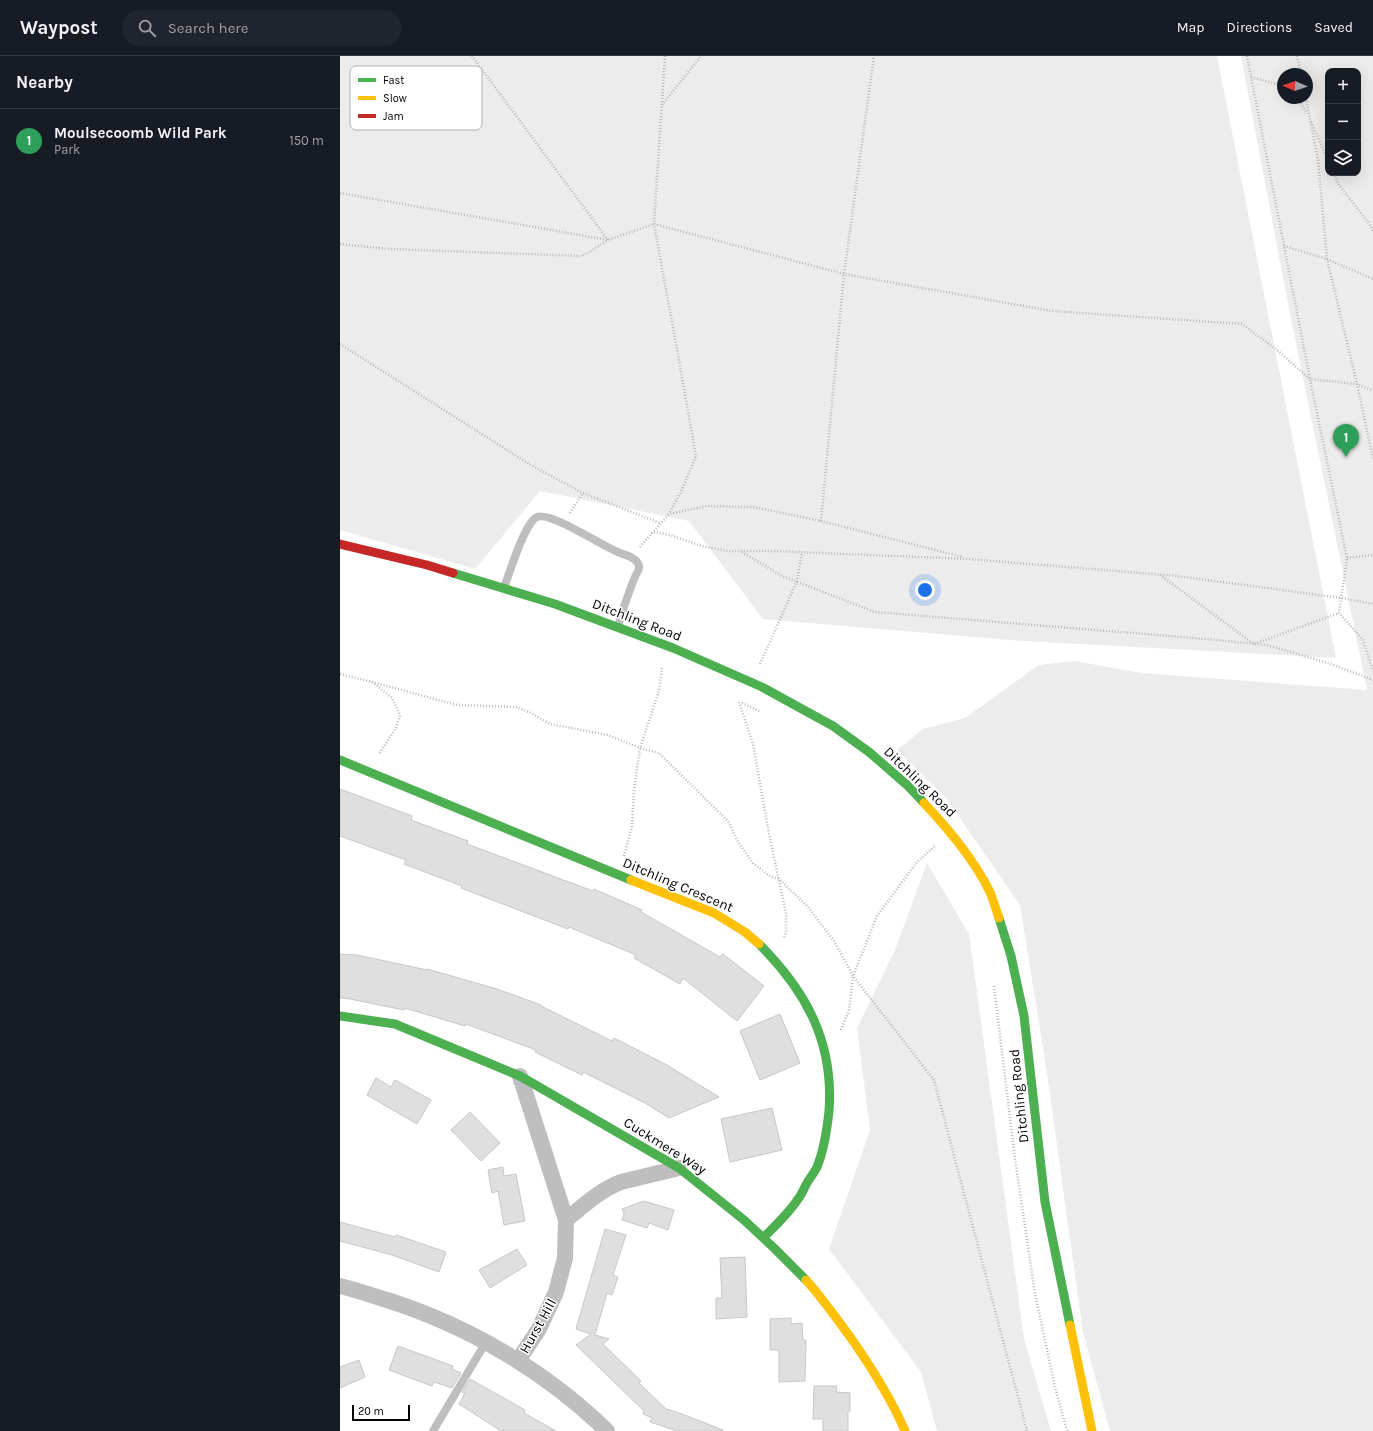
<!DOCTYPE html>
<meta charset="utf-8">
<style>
:root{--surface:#171b24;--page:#20242c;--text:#f1f3f6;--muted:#9ea1a6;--line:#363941;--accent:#1a73e8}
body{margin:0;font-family:Karla,sans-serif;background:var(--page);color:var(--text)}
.controls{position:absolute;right:12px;top:12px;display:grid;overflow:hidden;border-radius:8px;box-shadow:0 4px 16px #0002}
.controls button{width:36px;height:36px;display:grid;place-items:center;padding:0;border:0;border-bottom:1px solid var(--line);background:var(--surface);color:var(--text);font:20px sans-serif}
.compass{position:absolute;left:937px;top:12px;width:36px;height:36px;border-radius:50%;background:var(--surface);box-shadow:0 4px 16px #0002;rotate:272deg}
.scale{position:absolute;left:12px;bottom:10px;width:58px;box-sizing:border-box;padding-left:4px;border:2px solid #000;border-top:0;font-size:11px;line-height:14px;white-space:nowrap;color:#000;-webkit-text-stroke:3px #fff;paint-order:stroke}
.you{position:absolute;left:585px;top:534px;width:14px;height:14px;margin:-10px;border:3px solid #fff;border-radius:50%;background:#1a73e8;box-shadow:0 0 0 6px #1a73e833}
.badge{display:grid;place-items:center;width:26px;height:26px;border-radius:50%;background:var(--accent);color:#fff;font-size:13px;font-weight:700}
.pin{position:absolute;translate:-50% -33px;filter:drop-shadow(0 1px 2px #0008)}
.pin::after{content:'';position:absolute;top:21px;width:14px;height:12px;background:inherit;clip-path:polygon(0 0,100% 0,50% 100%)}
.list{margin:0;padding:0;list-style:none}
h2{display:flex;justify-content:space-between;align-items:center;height:52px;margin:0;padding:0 16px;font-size:17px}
h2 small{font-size:13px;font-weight:400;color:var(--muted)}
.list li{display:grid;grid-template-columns:26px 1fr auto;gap:12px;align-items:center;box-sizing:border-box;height:64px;padding:0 16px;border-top:1px solid var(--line)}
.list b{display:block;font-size:15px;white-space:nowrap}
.list p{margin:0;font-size:13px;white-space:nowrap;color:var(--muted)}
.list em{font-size:13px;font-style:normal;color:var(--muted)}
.icon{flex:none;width:22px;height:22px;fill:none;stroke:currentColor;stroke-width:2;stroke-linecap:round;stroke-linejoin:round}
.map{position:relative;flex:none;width:1033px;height:1375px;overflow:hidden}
header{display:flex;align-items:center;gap:24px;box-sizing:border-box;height:56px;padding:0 20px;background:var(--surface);border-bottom:1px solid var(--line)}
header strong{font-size:19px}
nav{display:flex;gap:22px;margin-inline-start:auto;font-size:14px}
.search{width:280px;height:36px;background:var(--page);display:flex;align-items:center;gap:10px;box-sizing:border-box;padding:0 14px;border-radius:22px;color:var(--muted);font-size:15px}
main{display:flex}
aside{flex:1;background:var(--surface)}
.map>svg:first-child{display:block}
.green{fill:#ececec;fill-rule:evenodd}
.building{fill:#dfdfdf;stroke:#c7c7c7}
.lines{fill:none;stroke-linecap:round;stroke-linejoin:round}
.path{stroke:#b9b9b9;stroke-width:2.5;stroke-dasharray:1 2;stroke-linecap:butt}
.lane{stroke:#bebebe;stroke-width:8}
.street{stroke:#bebebe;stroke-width:16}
.fast{stroke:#4caf50;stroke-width:9}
.slow{stroke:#ffc107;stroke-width:9}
.jam{stroke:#c62828;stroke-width:9}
.labels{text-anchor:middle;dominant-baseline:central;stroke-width:3;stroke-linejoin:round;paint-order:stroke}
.street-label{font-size:14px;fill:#000;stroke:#fff}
.key{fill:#fff;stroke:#b2b2b2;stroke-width:1}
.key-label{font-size:11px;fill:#000}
</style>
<header>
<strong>Waypost</strong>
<div class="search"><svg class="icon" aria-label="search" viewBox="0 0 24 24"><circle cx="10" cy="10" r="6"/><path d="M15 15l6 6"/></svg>Search here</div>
<nav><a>Map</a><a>Directions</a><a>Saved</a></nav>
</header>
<main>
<aside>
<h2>Nearby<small></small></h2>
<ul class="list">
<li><span class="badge" style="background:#2e9e5b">1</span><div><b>Moulsecoomb Wild Park</b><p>Park</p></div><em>150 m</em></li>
</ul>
</aside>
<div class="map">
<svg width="1033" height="1375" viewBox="0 0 1033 1375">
<rect width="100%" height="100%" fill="#fff"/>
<g class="green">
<path d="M0,0h877l119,602 -327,-18 -246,-21 -74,-98 -149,-30 -65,78 -135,-39z"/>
<path d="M901,0h132v1375h-263l-27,-98 -36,-260 -27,-168 -74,-107 -49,-48 26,-21 42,-11 74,-53 36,-4 66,12 226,17 -78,-381zM988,15h30v102h-30zM943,18h24v24h-24z"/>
<path d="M587,807l42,71 55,405 27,92h-114l-16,-59 -92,-123 41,-119 -13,-102 38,-78z"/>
</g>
<g class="building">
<path d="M0,733l72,27 -1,4 57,21 -1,3 126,47 1,-2 48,21 -1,2 79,45 3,-3 41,32 -27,35 -54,-43 -3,6 -46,-26 2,-3 -67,-28 -1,2 -107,-41 1,-2 -58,-22 2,-4 -66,-24z"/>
<path d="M0,898l17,1 70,15v-1l70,20 44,16v1l71,35 2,-3 53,27 52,32 -50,21 -24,-15 -62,-31 -1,3 -47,-23 1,-2 -70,-26 -1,2 -60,-18 -1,2 -54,-11 -10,-1z"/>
<path d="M440,958l20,49 -40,17 -20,-49z"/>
<path d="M36,1022l15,9 4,-7 36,20 -14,24 -50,-29z"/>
<path d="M432,1052l10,42 -52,12 -9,-43z"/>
<path d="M130,1056l30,31 -19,18 -30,-31z"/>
<path d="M163,1111l1,9 12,-2 9,47 -21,4 -6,-34 -6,2 -4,-23z"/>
<path d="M304,1145l30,9 -6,20 -19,-7 -2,5 -25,-8 2,-6 -2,-5z"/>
<path d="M0,1166l55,15 1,-2 50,17 -7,20 -47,-17 -52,-14z"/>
<path d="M265,1173l21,6 -13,40 5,2 -6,18 -5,-2 -12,42 14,4 -6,5 38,37 -2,2 28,27v-1l15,5 41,16 -1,1h-45l-27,-9 2,-4 -9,-4 1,-3 -68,-66 15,-11 -15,-5z"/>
<path d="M177,1193l10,16 -37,23 -11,-18z"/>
<path d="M405,1201l2,60 -31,2v-21h6l-2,-40z"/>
<path d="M451,1262v6l11,-1 1,17h3l-1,41 -26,1v-32h-9v-31z"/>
<path d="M58,1290l55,20 -1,3 9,4 -9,15 -18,-6 -2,4 -43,-16z"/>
<path d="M19,1304l6,17 -25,11v-21z"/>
<path d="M130,1323l55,31 -1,3 32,18h-55l-42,-27 6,-11 -3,-1z"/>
<path d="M474,1330h23l-1,6 14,1v18h-2v20h-25v-12h-10z"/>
</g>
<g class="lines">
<g class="path">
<path d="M325,0l-11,168 22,120 20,112 -15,36 -12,22"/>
<path d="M907,0l63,323 37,179 -8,55 24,27 10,31"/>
<path d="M957,0l4,18"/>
<path d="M911,21l32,9"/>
<path d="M958,42l9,16"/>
<path d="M966,42l12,62 9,99 30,125 16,75"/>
<path d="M322,49l39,-49"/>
<path d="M971,66l17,38"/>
<path d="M994,117l5,12 32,41 2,6"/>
<path d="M0,137l268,47 46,-16 190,50 208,37 190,13 35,26 33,29 47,5 16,7"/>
<path d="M0,188l50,5 191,7 7,-3 20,-13 -136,-184"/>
<path d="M944,190l43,13 46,20"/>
<path d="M0,288l189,120 54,29 77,30"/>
<path d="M230,457l13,-20"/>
<path d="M481,465l23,-247 30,-218"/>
<path d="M311,477l5,-1 14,3 32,11 26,5h44l197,8 208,17 165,22 31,6"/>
<path d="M300,491l29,-33 38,-8 47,1 67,14 142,36"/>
<path d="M402,496l40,24 93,36 331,27 61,6 64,19 42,16"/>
<path d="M1007,502l26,-3"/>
<path d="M820,519l94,69 85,-31"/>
<path d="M420,608l37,-83 5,-29"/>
<path d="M0,618l32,8 20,16 8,17 -4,13 -17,26"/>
<path d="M32,626l85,23 59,2 15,6 19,11 58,11 32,13 19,5 69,68 10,21 15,21 18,14 8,2 29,28 26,34 19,35 81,104 93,351"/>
<path d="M399,646l14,42 16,90 17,79v18l-2,8"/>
<path d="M402,647l19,9"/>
<path d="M284,800l8,-30 2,-36 6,-42 19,-57 3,-24"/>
<path d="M654,930l21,173 20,135 20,93 12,44"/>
<path d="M501,974l8,-19 4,-35 24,-60 40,-54 19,-17"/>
</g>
<g class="lane">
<path d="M164,532c5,-14 21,-66 33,-71 14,-6 66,30 83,36 6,2 18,5 19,13 1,4 -3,8 -4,11 -7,16 -12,33 -17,49"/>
<path d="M93,1375l53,-89"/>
</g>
<g class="street">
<path d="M226,1164c17,-14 34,-30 55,-38l58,-14"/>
<path d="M0,1230c16,4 31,9 47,14 82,26 158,71 220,131"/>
<path d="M179,1305l4,-8 16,-24 17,-37 9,-34 1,-38 -46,-144"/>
</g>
<g class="fast">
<path d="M113,517l102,31 118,44 89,39 71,39 36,26 38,33 17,18"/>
<path d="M0,704l291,120"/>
<path d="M659,862l12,38 13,60 21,186 25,123"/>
<path d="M419,888c48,48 75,99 70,167 -2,19 -5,39 -12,56 -3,6 -7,11 -10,16 -3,5 -5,11 -9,16 -9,14 -22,26 -34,38"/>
<path d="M0,960l55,8 125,52 159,92 65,52 30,28 32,32"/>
</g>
<g class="slow">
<path d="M584,747c25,27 49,55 66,89 3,8 6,17 9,26"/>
<path d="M291,824l83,33 31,19 14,12"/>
<path d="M466,1224c17,19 32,40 47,61 20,29 38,57 52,90"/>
<path d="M730,1269l22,106"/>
</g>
<path class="jam" d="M0,488l87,21 26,8"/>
</g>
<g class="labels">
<g class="street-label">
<text transform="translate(297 564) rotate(21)">Ditchling Road</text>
<text transform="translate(580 726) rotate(44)">Ditchling Road</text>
<text transform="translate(338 829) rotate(23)">Ditchling Crescent</text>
<text transform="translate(679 1040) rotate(-96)">Ditchling Road</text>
<text transform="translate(325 1090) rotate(32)">Cuckmere Way</text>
<text transform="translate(198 1270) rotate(-61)">Hurst Hill</text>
</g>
</g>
<rect x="10" y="10" width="132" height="64" rx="6" class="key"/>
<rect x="18" y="22" width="18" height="4" fill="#4caf50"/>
<rect x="18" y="40" width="18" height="4" fill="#ffc107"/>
<rect x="18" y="58" width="18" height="4" fill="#c62828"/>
<g class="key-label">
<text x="43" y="28">Fast</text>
<text x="43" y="46">Slow</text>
<text x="43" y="64">Jam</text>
</g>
</svg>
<div class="controls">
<button>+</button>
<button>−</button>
<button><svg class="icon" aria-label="layers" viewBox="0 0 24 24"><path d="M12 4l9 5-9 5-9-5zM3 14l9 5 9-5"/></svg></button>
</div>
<svg class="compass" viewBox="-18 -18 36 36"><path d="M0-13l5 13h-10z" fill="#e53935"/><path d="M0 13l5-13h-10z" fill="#9ea1a6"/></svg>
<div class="scale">20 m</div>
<div class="you"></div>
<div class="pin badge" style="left:1006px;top:401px;background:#2e9e5b">1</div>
</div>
</main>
